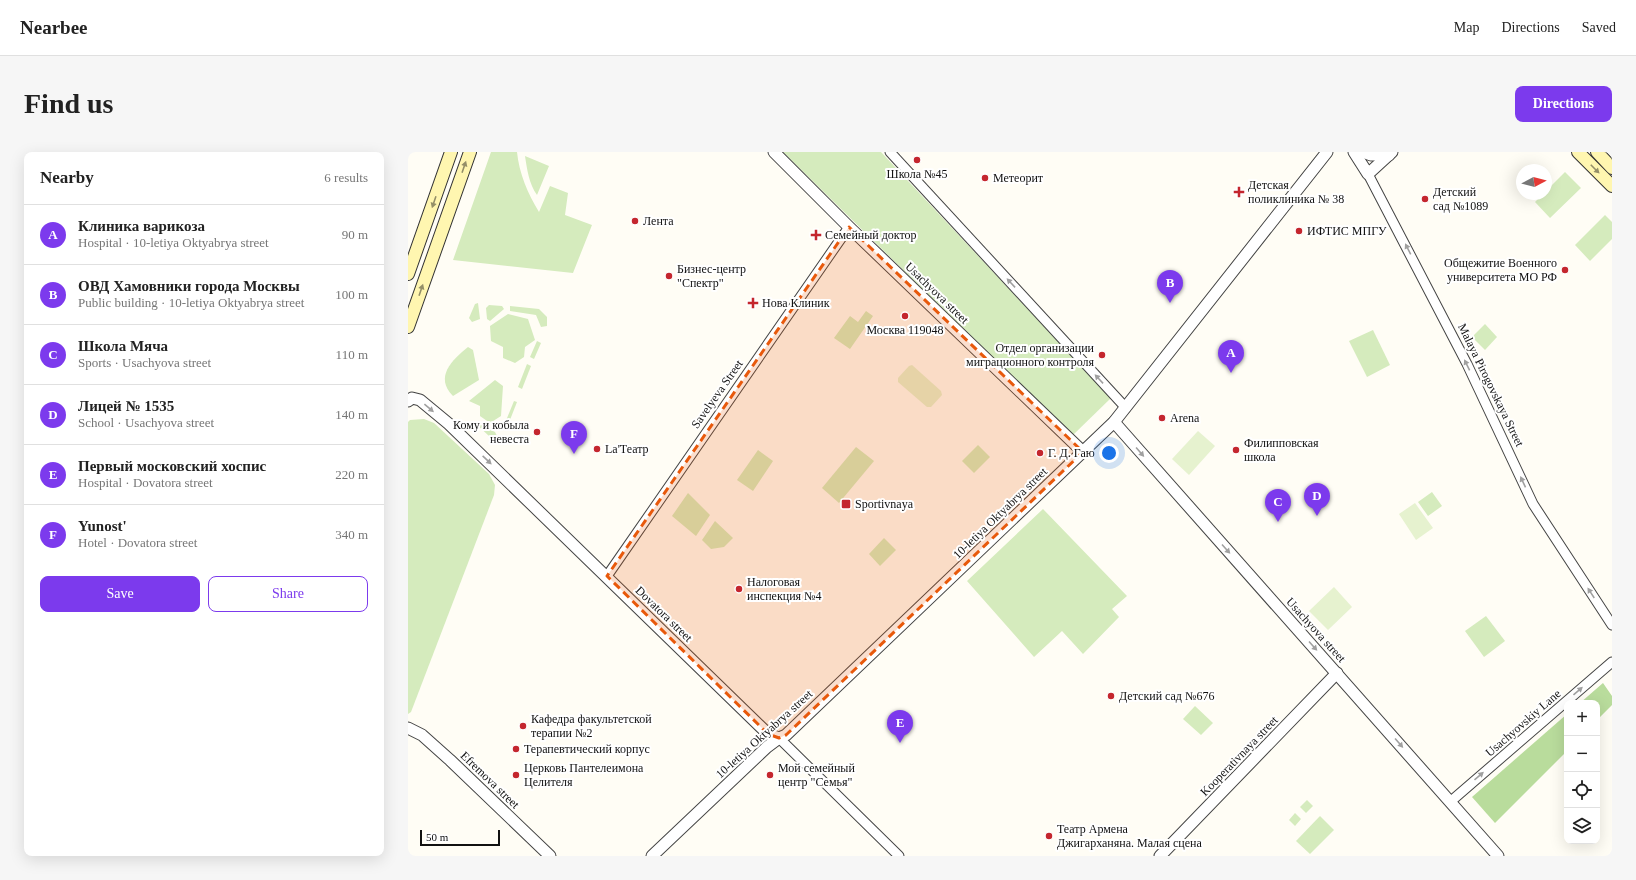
<!DOCTYPE html>
<meta charset="utf-8">
<style>
:root{--surface:#fff;--page:#f6f6f6;--text:#222;--muted:#767676;--line:#e0e0e0;--accent:#7c3aed}
body{margin:0;font-family:"Times New Roman",serif;background:var(--page);color:var(--text)}
.controls{position:absolute;right:12px;bottom:12px;display:grid;overflow:hidden;border-radius:8px;box-shadow:0 4px 16px #0002}
.controls button{width:36px;height:36px;display:grid;place-items:center;padding:0;border:0;border-bottom:1px solid var(--line);background:var(--surface);color:var(--text);font:20px sans-serif}
.compass{position:absolute;left:1108px;top:12px;width:36px;height:36px;border-radius:50%;background:var(--surface);box-shadow:0 4px 16px #0002;rotate:83deg}
.scale{position:absolute;left:12px;bottom:10px;width:80px;box-sizing:border-box;padding-left:4px;border:2px solid #111;border-top:0;font-size:11px;line-height:14px;white-space:nowrap;color:#111;-webkit-text-stroke:3px #fff;paint-order:stroke}
.you{position:absolute;left:701px;top:301px;width:14px;height:14px;margin:-10px;border:3px solid #fff;border-radius:50%;background:#1a73e8;box-shadow:0 0 0 6px #1a73e833}
.badge{display:grid;place-items:center;width:26px;height:26px;border-radius:50%;background:var(--accent);color:#fff;font-size:13px;font-weight:700}
.pin{position:absolute;translate:-50% -33px;filter:drop-shadow(0 1px 2px #0008)}
.pin::after{content:'';position:absolute;top:21px;width:14px;height:12px;background:inherit;clip-path:polygon(0 0,100% 0,50% 100%)}
.list{margin:0;padding:0;list-style:none}
h2{display:flex;justify-content:space-between;align-items:center;height:52px;margin:0;padding:0 16px;font-size:17px}
h2 small{font-size:13px;font-weight:400;color:var(--muted)}
.list li{display:grid;grid-template-columns:26px 1fr auto;gap:12px;align-items:center;box-sizing:border-box;height:60px;padding:0 16px;border-top:1px solid var(--line)}
.list b{display:block;font-size:15px;white-space:nowrap}
.list p{margin:0;font-size:13px;white-space:nowrap;color:var(--muted)}
.list em{font-size:13px;font-style:normal;color:var(--muted)}
.actions{display:flex;gap:8px;padding:12px 16px}
.actions a{flex:1;padding:9px 0;border:1px solid var(--accent);border-radius:8px;text-align:center;font-size:14px;color:var(--accent)}
.actions .main{background:var(--accent);color:#fff}
.icon{flex:none;width:22px;height:22px;fill:none;stroke:currentColor;stroke-width:2;stroke-linecap:round;stroke-linejoin:round}
.map{position:relative;flex:none;width:1204px;height:704px;overflow:hidden;border-radius:8px}
header{display:flex;align-items:center;gap:24px;box-sizing:border-box;height:56px;padding:0 20px;background:var(--surface);border-bottom:1px solid var(--line)}
header strong{font-size:19px}
nav{display:flex;gap:22px;margin-inline-start:auto;font-size:14px}
.intro{display:flex;align-items:center;justify-content:space-between;box-sizing:border-box;height:96px;padding:0 24px}
h1{margin:0;font-size:28px}
.button{padding:10px 18px;border-radius:8px;background:var(--accent);color:#fff;font-size:14px;font-weight:700}
main{display:flex;gap:24px;padding:0 24px}
aside{flex:1;background:var(--surface);border-radius:8px;box-shadow:0 4px 16px #0002}
.map>svg:first-child{display:block}
.green{fill:#d5ebbd}
.forest{fill:#b9dc9c}
.pitch{fill:#e6f2cf}
.lines{fill:none;stroke-linecap:round;stroke-linejoin:round}
.minor-casing{stroke:#444;stroke-width:11}
.tertiary-casing{stroke:#444;stroke-width:13}
.secondary-casing{stroke:#333;stroke-width:14}
.minor{stroke:#fff;stroke-width:9}
.tertiary{stroke:#fff;stroke-width:11}
.secondary{stroke:#fff6b0;stroke-width:12}
.oneway{fill:#948f68}
.oneway2{fill:#a0a0a0}
.marked{fill:#e8590c;fill-opacity:0.2;stroke:#e8590c;stroke-width:3;stroke-dasharray:8 5;stroke-linejoin:round}
.poi-dot{fill:#c4262e;stroke:#fff;stroke-width:1.5}
.labels{text-anchor:middle;dominant-baseline:central;stroke-width:4;stroke-linejoin:round;paint-order:stroke}
.poi-label{font-size:12px;fill:#111;stroke:#fff;text-anchor:start}
.street-label{font-size:12px;fill:#111;stroke:#fff}
</style>
<header>
<strong>Nearbee</strong>
<nav><a>Map</a><a>Directions</a><a>Saved</a></nav>
</header>
<div class="intro"><h1>Find us</h1><a class="button">Directions</a></div>
<main>
<aside>
<h2>Nearby<small>6 results</small></h2>
<ul class="list">
<li><span class="badge">A</span><div><b>Клиника варикоза</b><p>Hospital · 10-letiya Oktyabrya street</p></div><em>90 m</em></li>
<li><span class="badge">B</span><div><b>ОВД Хамовники города Москвы</b><p>Public building · 10-letiya Oktyabrya street</p></div><em>100 m</em></li>
<li><span class="badge">C</span><div><b>Школа Мяча</b><p>Sports · Usachyova street</p></div><em>110 m</em></li>
<li><span class="badge">D</span><div><b>Лицей № 1535</b><p>School · Usachyova street</p></div><em>140 m</em></li>
<li><span class="badge">E</span><div><b>Первый московский хоспис</b><p>Hospital · Dovatora street</p></div><em>220 m</em></li>
<li><span class="badge">F</span><div><b>Yunost'</b><p>Hotel · Dovatora street</p></div><em>340 m</em></li>
</ul>
<div class="actions"><a class="main">Save</a><a>Share</a></div>
</aside>
<div class="map">
<svg width="1204" height="704" viewBox="0 0 1204 704">
<rect width="100%" height="100%" fill="#fffdf5"/>
<g class="green">
<path d="M83,0h26c2,21 11,42 22,60l11,-26 18,7 -3,22 27,10 -19,48 -120,-13z"/>
<path d="M375,0h98l230,246 -38,37 -7,-5z"/>
<path d="M117,4l24,10 -12,29c-8,-11 -10,-26 -12,-39z"/>
<path d="M1157,20l16,16 -31,30 -15,-16 8,-8h3v-3z"/>
<path d="M1197,63l7,7v17l-22,22 -15,-16z"/>
<path d="M70,151l2,16 -8,3 -3,-4 6,-14z"/>
<path d="M81,153l13,1 2,3 -14,12 -3,-2 -1,-11z"/>
<path d="M102,154l29,3 8,8v9l-6,1 -5,-12 -26,-4z"/>
<path d="M458,159l7,5 -23,33 -16,-11 16,-22 8,6z"/>
<path d="M100,162l20,5 7,21 -10,7 -1,10 -9,6 -12,-5v-11l-12,-6 -1,-15z"/>
<path d="M1077,172l12,13 -12,13 -13,-13z"/>
<path d="M965,178l17,35 -23,12 -18,-36z"/>
<path d="M129,189l4,2 -7,16 -4,-2z"/>
<path d="M60,195l5,3 6,30 -26,16c-19,-19 -1,-36 15,-49z"/>
<path d="M119,212l4,2 -9,23 -4,-2z"/>
<path d="M87,228l8,6 -2,30 -11,7 -10,-7v-10l-11,-5z"/>
<path d="M106,249l3,1 -11,28 -3,-2z"/>
<path d="M16,267l10,4 55,51 6,11 -1,10 -83,217 -3,2v-292l2,-2z"/>
<path d="M65,269l22,11 2,4 -2,1h-5z"/>
<path d="M570,293l12,12 -16,16 -12,-12z"/>
<path d="M448,295l18,14 -35,42 -17,-15z"/>
<path d="M350,298l15,11 -20,30 -16,-11z"/>
<path d="M1024,340l10,14 -14,10 -10,-14z"/>
<path d="M280,341l22,22 -14,21 -24,-20z"/>
<path d="M635,357l84,87 -15,13 7,8 -36,37 -21,-23 -28,26 -67,-76z"/>
<path d="M307,369l18,17 -9,9 -13,2 -9,-9z"/>
<path d="M476,386l12,12 -16,16 -11,-12z"/>
<path d="M1078,464l19,25 -21,16 -19,-26z"/>
<path d="M787,554l18,17 -12,12 -18,-16z"/>
<path d="M899,648l6,6 -7,7 -6,-6z"/>
<path d="M887,661l6,6 -6,7 -6,-6z"/>
<path d="M912,664l14,14 -24,24 -14,-13z"/>
</g>
<g class="forest">
<path d="M1195,531l9,13v9l-15,15v-17h-17z"/>
<path d="M1159,562v37l-72,72 -23,-26z"/>
</g>
<g class="pitch">
<path d="M504,213l29,26 1,4 -11,12h-4l-29,-25v-4l11,-12z"/>
<path d="M790,279l17,15 -26,29 -17,-16z"/>
<path d="M1007,351l18,25 -17,12 -17,-26z"/>
<path d="M926,435l18,20 -24,23 -19,-19z"/>
</g>
<g class="lines">
<defs>
<g id="minor">
<path d="M482,0l236,256"/>
<path d="M960,22l99,190 66,140 79,121"/>
<path d="M199,424l242,-349"/>
<path d="M371,586l120,118"/>
<path d="M1042,650l162,-140"/>
</g>
<g id="tertiary">
<path d="M366,0l75,75 234,225"/>
<path d="M946,0l14,22 24,-22"/>
<path d="M955,0l8,3h18"/>
<path d="M0,249l4,-3 8,2 29,24 319,310 11,4"/>
<path d="M706,270l384,434"/>
<path d="M0,576l14,7 28,25 100,96"/>
<path d="M244,704l115,-109 12,-9 7,-3 328,-313 213,-270"/>
<path d="M752,704l177,-183"/>
</g>
<g id="secondary">
<path d="M1170,0l34,34"/>
<path d="M1189,0l15,16"/>
<path d="M0,122l43,-122"/>
<path d="M0,175l62,-175"/>
</g>
</defs>
<use href="#minor" class="minor-casing"/>
<use href="#tertiary" class="tertiary-casing"/>
<use href="#secondary" class="secondary-casing"/>
<use href="#minor" class="minor"/>
<use href="#tertiary" class="tertiary"/>
<use href="#secondary" class="secondary"/>
</g>
<defs><path id="oneway-solid" d="M-6-.8H1V-3.2L6.5 0L1 3.2V.8H-6Z"/></defs>
<g class="oneway">
<use href="#oneway-solid" transform="translate(56 15) rotate(-71)"/>
<use href="#oneway-solid" transform="translate(1187 17) rotate(45)"/>
<use href="#oneway-solid" transform="translate(26 50) rotate(109)"/>
<use href="#oneway-solid" transform="translate(13 138) rotate(-71)"/>
</g>
<g class="oneway2">
<use href="#oneway-solid" transform="translate(1000 97) rotate(-117)"/>
<use href="#oneway-solid" transform="translate(603 131) rotate(-133)"/>
<use href="#oneway-solid" transform="translate(1059 213) rotate(-116)"/>
<use href="#oneway-solid" transform="translate(691 227) rotate(-133)"/>
<use href="#oneway-solid" transform="translate(21 256) rotate(40)"/>
<use href="#oneway-solid" transform="translate(732 300) rotate(49)"/>
<use href="#oneway-solid" transform="translate(79 308) rotate(43)"/>
<use href="#oneway-solid" transform="translate(1115 330) rotate(-115)"/>
<use href="#oneway-solid" transform="translate(818 397) rotate(48)"/>
<use href="#oneway-solid" transform="translate(1183 441) rotate(-123)"/>
<use href="#oneway-solid" transform="translate(905 494) rotate(48)"/>
<use href="#oneway-solid" transform="translate(1170 539) rotate(-41)"/>
<use href="#oneway-solid" transform="translate(991 591) rotate(49)"/>
<use href="#oneway-solid" transform="translate(1071 624) rotate(-41)"/>
</g>
<path class="marked" d="M441,75l234,225 -297,283 -7,3 -11,-4 -161,-158z"/>
<g class="poi-dot">
<circle cx="509" cy="8" r="4"/>
<circle cx="577" cy="26" r="4"/>
<path d="M829 34h4v4h4v4h-4v4h-4v-4h-4v-4h4z"/>
<circle cx="1017" cy="47" r="4"/>
<circle cx="227" cy="69" r="4"/>
<circle cx="891" cy="79" r="4"/>
<path d="M406 77h4v4h4v4h-4v4h-4v-4h-4v-4h4z"/>
<circle cx="1157" cy="118" r="4"/>
<circle cx="261" cy="124" r="4"/>
<path d="M343 145h4v4h4v4h-4v4h-4v-4h-4v-4h4z"/>
<circle cx="497" cy="164" r="4"/>
<circle cx="694" cy="203" r="4"/>
<circle cx="754" cy="266" r="4"/>
<circle cx="129" cy="280" r="4"/>
<circle cx="189" cy="297" r="4"/>
<circle cx="828" cy="298" r="4"/>
<circle cx="632" cy="301" r="4"/>
<rect x="433" y="347" width="10" height="10" rx="2"/>
<circle cx="331" cy="437" r="4"/>
<circle cx="703" cy="544" r="4"/>
<circle cx="115" cy="574" r="4"/>
<circle cx="108" cy="597" r="4"/>
<circle cx="108" cy="623" r="4"/>
<circle cx="362" cy="623" r="4"/>
<circle cx="641" cy="684" r="4"/>
</g>
<g class="labels">
<g class="poi-label">
<text x="509" y="22" text-anchor="middle">Школа №45</text>
<text x="585" y="26">Метеорит</text>
<text x="840" y="33">Детская<tspan x="840" dy="14">поликлиника № 38</tspan></text>
<text x="1025" y="40">Детский<tspan x="1025" dy="14">сад №1089</tspan></text>
<text x="235" y="69">Лента</text>
<text x="899" y="79">ИФТИС МПГУ</text>
<text x="417" y="83">Семейный доктор</text>
<text x="1149" y="111" text-anchor="end">Общежитие Военного<tspan x="1149" dy="14">университета МО РФ</tspan></text>
<text x="269" y="117">Бизнес-центр<tspan x="269" dy="14">"Спектр"</tspan></text>
<text x="354" y="151">Нова Клиник</text>
<text x="497" y="178" text-anchor="middle">Москва 119048</text>
<text x="686" y="196" text-anchor="end">Отдел организации<tspan x="686" dy="14">миграционного контроля</tspan></text>
<text x="762" y="266">Arena</text>
<text x="121" y="273" text-anchor="end">Кому и кобыла<tspan x="121" dy="14">невеста</tspan></text>
<text x="836" y="291">Филипповская<tspan x="836" dy="14">школа</tspan></text>
<text x="197" y="297">La'Театр</text>
<text x="640" y="301">Г. Д. Гаю</text>
<text x="447" y="352">Sportivnaya</text>
<text x="339" y="430">Налоговая<tspan x="339" dy="14">инспекция №4</tspan></text>
<text x="711" y="544">Детский сад №676</text>
<text x="123" y="567">Кафедра факультетской<tspan x="123" dy="14">терапии №2</tspan></text>
<text x="116" y="597">Терапевтический корпус</text>
<text x="116" y="616">Церковь Пантелеимона<tspan x="116" dy="14">Целителя</tspan></text>
<text x="370" y="616">Мой семейный<tspan x="370" dy="14">центр "Семья"</tspan></text>
<text x="649" y="677">Театр Армена<tspan x="649" dy="14">Джигарханяна. Малая сцена</tspan></text>
</g>
<g class="street-label">
<text transform="translate(529 141) rotate(44)">Usachyova street</text>
<text transform="translate(1083 233) rotate(64)">Malaya Pirogovskaya Street</text>
<text transform="translate(309 242) rotate(-55)">Savelyeva Street</text>
<text transform="translate(592 361) rotate(-44)">10-letiya Oktyabrya street</text>
<text transform="translate(256 462) rotate(44)">Dovatora street</text>
<text transform="translate(908 478) rotate(48)">Usachyova street</text>
<text transform="translate(1115 571) rotate(-41)">Usachyovskiy Lane</text>
<text transform="translate(356 582) rotate(-42)">10-letiya Oktyabrya street</text>
<text transform="translate(831 604) rotate(-46)">Kooperativnaya street</text>
<text transform="translate(82 628) rotate(44)">Efremova street</text>
</g>
</g>
</svg>
<div class="controls">
<button>+</button>
<button>−</button>
<button><svg class="icon" aria-label="locate" viewBox="0 0 24 24"><circle cx="12" cy="12" r="6"/><path d="M12 2v4M12 18v4M2 12h4M18 12h4"/></svg></button>
<button><svg class="icon" aria-label="layers" viewBox="0 0 24 24"><path d="M12 4l9 5-9 5-9-5zM3 14l9 5 9-5"/></svg></button>
</div>
<svg class="compass" viewBox="-18 -18 36 36"><path d="M0-13l5 13h-10z" fill="#e53935"/><path d="M0 13l5-13h-10z" fill="#767676"/></svg>
<div class="scale">50 m</div>
<div class="you"></div>
<div class="pin badge" style="left:823px;top:221px">A</div>
<div class="pin badge" style="left:762px;top:151px">B</div>
<div class="pin badge" style="left:870px;top:370px">C</div>
<div class="pin badge" style="left:909px;top:364px">D</div>
<div class="pin badge" style="left:492px;top:591px">E</div>
<div class="pin badge" style="left:166px;top:302px">F</div>
</div>
</main>
